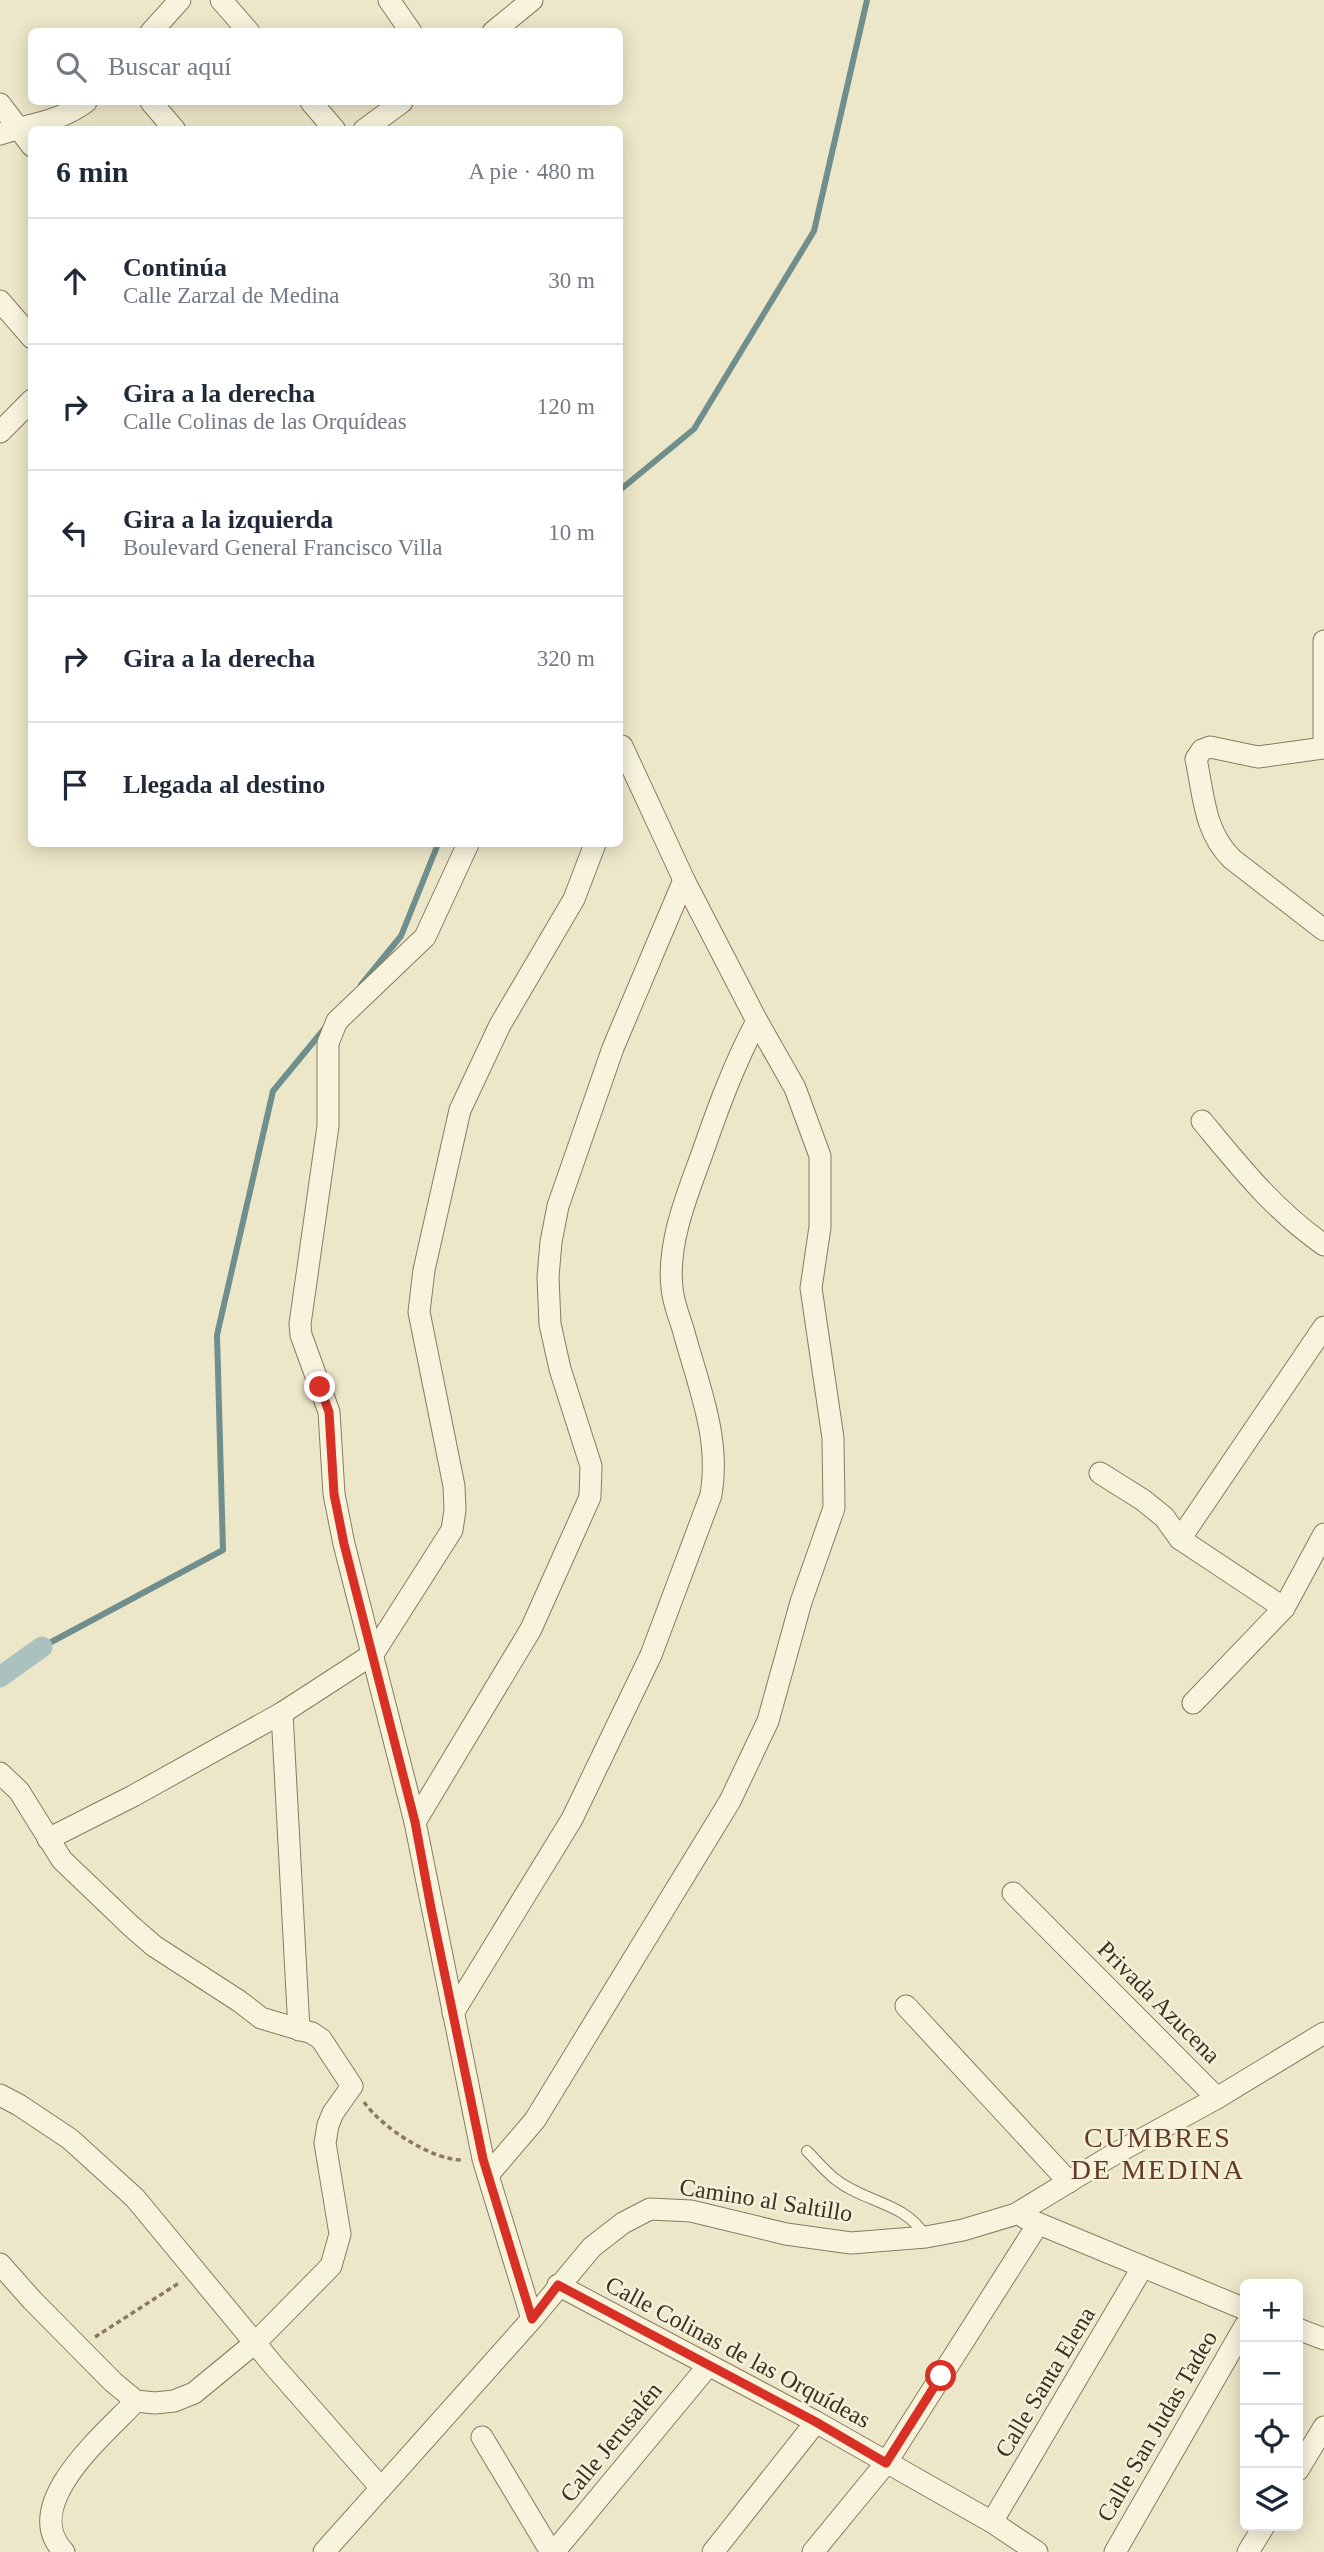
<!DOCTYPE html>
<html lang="es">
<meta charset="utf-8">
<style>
:root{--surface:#fff;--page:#f2f2f3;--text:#1f2937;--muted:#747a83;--line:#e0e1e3}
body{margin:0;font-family:Georgia,serif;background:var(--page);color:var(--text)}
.controls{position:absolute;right:21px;bottom:21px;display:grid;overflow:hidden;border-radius:10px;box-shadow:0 4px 18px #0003}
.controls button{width:63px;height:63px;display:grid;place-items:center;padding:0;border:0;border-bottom:2px solid var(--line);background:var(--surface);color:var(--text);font:35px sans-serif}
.stop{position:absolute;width:21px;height:21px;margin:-16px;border:5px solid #d93025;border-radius:50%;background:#fff}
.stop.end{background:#d93025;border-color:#fff;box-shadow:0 2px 7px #0008}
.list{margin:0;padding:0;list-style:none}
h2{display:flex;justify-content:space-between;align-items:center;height:91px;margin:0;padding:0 28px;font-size:30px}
h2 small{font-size:23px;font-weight:400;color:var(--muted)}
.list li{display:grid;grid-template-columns:46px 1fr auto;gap:21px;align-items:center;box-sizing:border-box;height:126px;padding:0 28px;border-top:2px solid var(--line)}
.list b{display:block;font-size:26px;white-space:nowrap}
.list p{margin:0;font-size:23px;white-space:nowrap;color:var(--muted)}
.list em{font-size:23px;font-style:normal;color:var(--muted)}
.icon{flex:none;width:38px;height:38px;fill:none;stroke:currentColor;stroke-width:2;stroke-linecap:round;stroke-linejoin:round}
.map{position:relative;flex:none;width:1324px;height:2552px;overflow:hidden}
.search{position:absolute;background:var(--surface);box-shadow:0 4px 18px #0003;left:28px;top:28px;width:595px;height:77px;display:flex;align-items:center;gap:18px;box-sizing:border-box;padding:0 24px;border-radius:10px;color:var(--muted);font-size:26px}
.panel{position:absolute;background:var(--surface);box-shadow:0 4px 18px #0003;left:28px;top:126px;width:595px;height:721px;border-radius:10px}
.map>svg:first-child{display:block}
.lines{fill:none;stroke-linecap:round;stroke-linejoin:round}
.stream{stroke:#708f8c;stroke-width:6}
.canal{stroke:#aac1be;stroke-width:21}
.service-casing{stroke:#887b5f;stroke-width:12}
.minor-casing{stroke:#887b5f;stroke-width:23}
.path{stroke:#887b5f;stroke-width:3.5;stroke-dasharray:5 3.5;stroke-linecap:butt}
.service{stroke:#f7f3dc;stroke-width:10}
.minor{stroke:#f7f3dc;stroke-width:21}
.route{stroke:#d93025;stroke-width:9}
.labels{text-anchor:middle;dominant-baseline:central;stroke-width:5;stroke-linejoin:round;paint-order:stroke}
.street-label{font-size:24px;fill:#3a3121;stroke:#f4f0d9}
.quarter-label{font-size:28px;letter-spacing:2px;fill:#643a23;stroke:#f4f0d9}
</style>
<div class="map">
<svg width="1324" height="2552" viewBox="0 0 1324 2552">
<rect width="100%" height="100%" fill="#ede7c9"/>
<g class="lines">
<g class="stream">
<path d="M620,490l74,-61 120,-198 53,-231"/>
<path d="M361,985l40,-49 37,-92"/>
<path d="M42,1647l181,-97 -6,-215 56,-244 52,-63"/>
</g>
<path class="canal" d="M0,1677l42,-30"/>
<defs>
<path id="service" d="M807,2151c9,9 18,20 28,28 32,25 69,22 91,58"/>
<g id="minor">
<path d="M221,0l28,32"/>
<path d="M389,0l22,32"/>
<path d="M151,32l29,-32"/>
<path d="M493,32l39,-32"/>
<path d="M151,102l24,28"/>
<path d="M311,102l24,28"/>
<path d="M0,104l32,42"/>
<path d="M364,130l38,-28"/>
<path d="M0,134c32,-11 57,-11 86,-32"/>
<path d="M0,301l32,37"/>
<path d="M0,432l32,-32"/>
<path d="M1324,641v100"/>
<path d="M1324,748l-66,9 -48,-10 -8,3 -6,9c8,38 8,72 36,100l92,71"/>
<path d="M468,844l-43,93 -88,84 -9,22v83l-28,198 1,11 28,77 5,82 10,50 71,278 68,337 49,160"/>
<path d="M1202,1121c39,47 71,88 122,124"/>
<path d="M1100,1473l43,27 21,17 16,22 104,69"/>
<path d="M1180,1539l144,-212"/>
<path d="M1193,1703l91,-95 40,-74"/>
<path d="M282,1713l17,317"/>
<path d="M0,1773l19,18 43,69 69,66 23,20 85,55 22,17 51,15 9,6 31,47 -19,27 -5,12 -3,18 15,91 -9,32 -75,76 -62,51 -20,8 -19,2 -19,-2 -23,-19 -81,-82 -32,-36"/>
<path d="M415,1822l116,-193 59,-132 1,-31 -31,-97 -10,-45 -2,-47 3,-35 7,-36 55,-158 71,-168"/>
<path d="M48,1839l85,-43 149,-83 91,-59 79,-124 3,-20 -1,-24 -35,-174 5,-42 36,-160 40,-85 74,-126 21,-55"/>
<path d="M1013,1893l204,205"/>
<path d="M906,2006l163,176"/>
<path d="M453,2013l119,-194 79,-164 60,-160c10,-57 -13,-110 -28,-166 -4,-13 -10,-27 -11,-41 -5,-45 15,-93 30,-134 16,-46 32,-90 55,-133l-73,-141 -62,-134 -2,8"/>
<path d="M0,2095l19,10 51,34 65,59 139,168 107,122"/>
<path d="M488,2175l47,-55 195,-319 38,-80 33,-119 33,-94 -1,-70 -22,-150 9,-61v-71l-25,-68 -38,-67"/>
<path d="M1025,2218l220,91"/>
<path d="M558,2285l258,137 176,100 45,30"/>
<path d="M1298,2329l26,10"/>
<path d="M482,2437l69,115"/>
<path d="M1298,2470l26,-43"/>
<path d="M992,2522l150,-254"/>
<path d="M64,2552c-46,-47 41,-118 72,-151"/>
<path d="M324,2552l208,-233 60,-72 31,-24 27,-14 41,2 95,23 65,9 75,-6 37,-7 53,-16 95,-58 106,-58 107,-65"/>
<path d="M554,2552l154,-186"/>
<path d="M713,2552l103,-130"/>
<path d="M813,2552l73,-89 152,-239"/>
<path d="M1115,2552l130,-226"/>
<path d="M1248,2552l16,-26"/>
</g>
</defs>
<use href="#service" class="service-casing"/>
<use href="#minor" class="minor-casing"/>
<g class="path">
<path d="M364,2102c17,25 69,59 99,58"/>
<path d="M95,2337l84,-54"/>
</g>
<use href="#service" class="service"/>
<use href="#minor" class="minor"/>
</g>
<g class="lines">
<path class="route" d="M320,1387l9,25 5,82 10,50 71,278 16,86 52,251 49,160 26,-34 258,137 70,41 55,-87"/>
</g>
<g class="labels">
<g class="street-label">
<text transform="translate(1159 2002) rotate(45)">Privada Azucena</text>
<text transform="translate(766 2200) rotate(9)">Camino al Saltillo</text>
<text transform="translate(738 2352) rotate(28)">Calle Colinas de las Orquídeas</text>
<text transform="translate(1045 2382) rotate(-59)">Calle Santa Elena</text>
<text transform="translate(1157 2426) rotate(-60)">Calle San Judas Tadeo</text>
<text transform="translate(611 2442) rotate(-51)">Calle Jerusalén</text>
</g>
<g class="quarter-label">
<text x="1158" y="2137">CUMBRES<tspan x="1158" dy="32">DE MEDINA</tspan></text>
</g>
</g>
</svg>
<div class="controls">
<button>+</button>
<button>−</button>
<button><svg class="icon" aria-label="locate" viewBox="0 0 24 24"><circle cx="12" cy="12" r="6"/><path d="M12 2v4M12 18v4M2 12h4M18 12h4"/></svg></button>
<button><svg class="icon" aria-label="layers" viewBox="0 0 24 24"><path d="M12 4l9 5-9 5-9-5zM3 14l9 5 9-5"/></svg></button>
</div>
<div class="stop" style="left:941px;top:2376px"></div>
<div class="stop end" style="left:320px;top:1387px"></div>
<div class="search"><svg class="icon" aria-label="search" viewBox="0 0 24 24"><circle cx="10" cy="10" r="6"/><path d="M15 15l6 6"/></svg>Buscar aquí</div>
<section class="panel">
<h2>6 min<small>A pie · 480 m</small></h2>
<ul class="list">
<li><svg class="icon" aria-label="ahead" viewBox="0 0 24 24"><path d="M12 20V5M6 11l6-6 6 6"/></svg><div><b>Continúa</b><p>Calle Zarzal de Medina</p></div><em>30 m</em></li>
<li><svg class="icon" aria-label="right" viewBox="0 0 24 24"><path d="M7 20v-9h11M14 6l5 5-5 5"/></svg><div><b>Gira a la derecha</b><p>Calle Colinas de las Orquídeas</p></div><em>120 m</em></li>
<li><svg class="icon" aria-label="left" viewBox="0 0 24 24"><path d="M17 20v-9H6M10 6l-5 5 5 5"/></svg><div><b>Gira a la izquierda</b><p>Boulevard General Francisco Villa</p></div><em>10 m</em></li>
<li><svg class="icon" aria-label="right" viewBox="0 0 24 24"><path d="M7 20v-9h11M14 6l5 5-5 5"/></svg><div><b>Gira a la derecha</b></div><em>320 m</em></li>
<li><svg class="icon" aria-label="arrive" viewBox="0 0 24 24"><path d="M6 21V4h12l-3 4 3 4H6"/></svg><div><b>Llegada al destino</b></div></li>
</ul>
</section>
</div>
